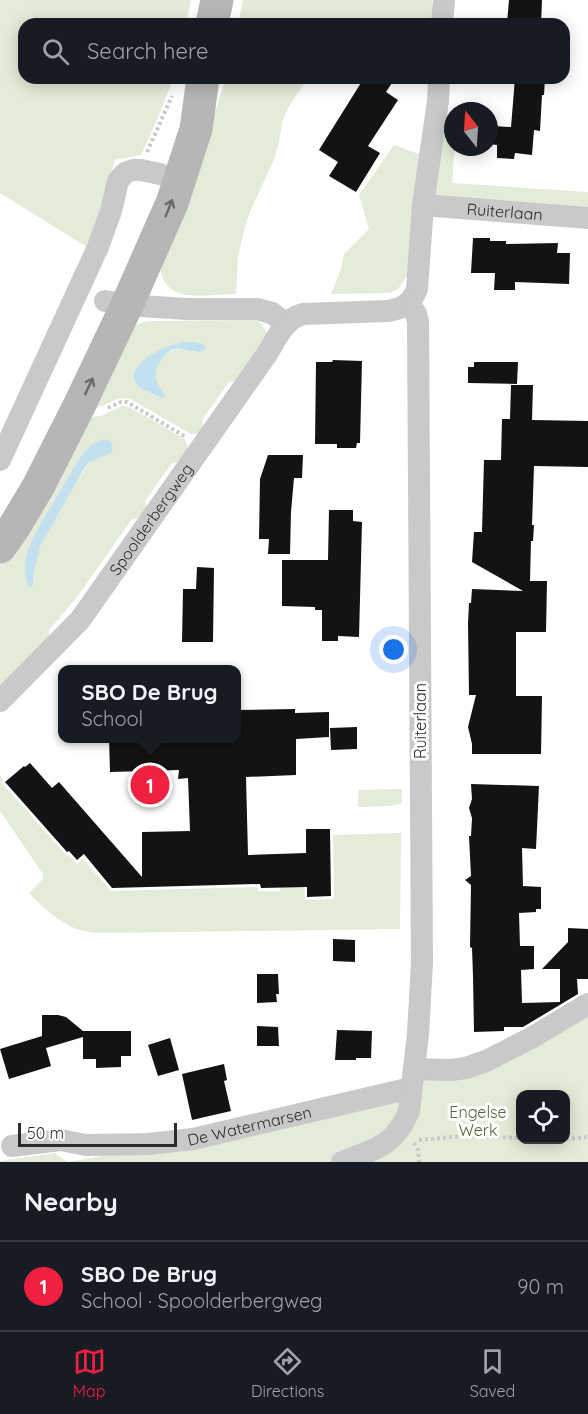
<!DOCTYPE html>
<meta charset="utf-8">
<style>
:root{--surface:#171b24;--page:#20242c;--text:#f1f3f6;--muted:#9ea1a6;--line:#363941;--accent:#f02041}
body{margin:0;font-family:Quicksand,sans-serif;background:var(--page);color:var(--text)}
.controls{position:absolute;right:18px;bottom:18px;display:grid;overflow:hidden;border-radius:12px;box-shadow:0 3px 15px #0003}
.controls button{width:54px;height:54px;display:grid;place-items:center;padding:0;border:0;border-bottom:2px solid var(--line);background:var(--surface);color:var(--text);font:30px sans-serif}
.compass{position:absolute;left:444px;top:102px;width:54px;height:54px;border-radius:50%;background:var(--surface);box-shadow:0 3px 15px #0003;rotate:343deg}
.scale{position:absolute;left:18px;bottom:15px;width:159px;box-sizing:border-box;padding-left:6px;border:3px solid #2c2c2c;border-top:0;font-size:16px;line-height:21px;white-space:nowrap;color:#2c2c2c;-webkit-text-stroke:4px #fff;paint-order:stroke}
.you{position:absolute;left:394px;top:650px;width:21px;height:21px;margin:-15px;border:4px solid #fff;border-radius:50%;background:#1a73e8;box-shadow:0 0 0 9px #1a73e833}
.badge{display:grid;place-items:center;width:39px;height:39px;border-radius:50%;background:var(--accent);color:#fff;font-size:20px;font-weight:700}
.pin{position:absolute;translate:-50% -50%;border:3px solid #fff;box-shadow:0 2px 6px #0006}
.popup{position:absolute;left:58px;top:665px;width:183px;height:78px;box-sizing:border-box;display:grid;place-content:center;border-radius:12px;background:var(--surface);filter:drop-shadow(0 2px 4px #0005);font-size:20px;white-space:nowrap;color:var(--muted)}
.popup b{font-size:22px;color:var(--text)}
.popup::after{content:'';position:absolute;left:50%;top:100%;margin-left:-12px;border:12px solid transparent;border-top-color:var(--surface)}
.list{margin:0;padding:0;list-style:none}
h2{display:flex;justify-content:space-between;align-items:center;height:78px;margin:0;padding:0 24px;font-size:26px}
h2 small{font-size:20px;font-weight:400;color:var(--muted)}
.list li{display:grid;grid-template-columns:39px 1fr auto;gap:18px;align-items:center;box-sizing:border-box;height:90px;padding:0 24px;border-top:2px solid var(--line)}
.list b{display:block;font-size:22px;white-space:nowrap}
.list p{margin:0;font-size:20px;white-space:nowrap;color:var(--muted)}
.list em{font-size:20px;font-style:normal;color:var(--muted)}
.icon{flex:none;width:33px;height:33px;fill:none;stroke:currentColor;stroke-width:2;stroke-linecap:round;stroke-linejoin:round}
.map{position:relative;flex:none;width:588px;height:1162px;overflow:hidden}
.search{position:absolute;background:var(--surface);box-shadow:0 3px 15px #0003;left:18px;right:18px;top:18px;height:66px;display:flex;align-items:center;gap:15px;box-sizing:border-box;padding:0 21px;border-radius:18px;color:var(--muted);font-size:22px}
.sheet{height:168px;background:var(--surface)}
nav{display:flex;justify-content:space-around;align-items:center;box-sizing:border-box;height:84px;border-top:2px solid var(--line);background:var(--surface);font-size:16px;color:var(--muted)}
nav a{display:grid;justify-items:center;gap:3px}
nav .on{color:var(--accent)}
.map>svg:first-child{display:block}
.green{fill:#e4ebd8;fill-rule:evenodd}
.water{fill:#c2e0ed}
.building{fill:#131313}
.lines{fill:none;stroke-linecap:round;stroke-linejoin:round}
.path{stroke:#c9c9c9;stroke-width:4;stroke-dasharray:3 3;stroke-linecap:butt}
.street{stroke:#c9c9c9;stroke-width:22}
.secondary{stroke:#b6b6b6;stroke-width:33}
.oneway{stroke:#6a6a6a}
.labels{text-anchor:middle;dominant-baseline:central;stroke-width:6;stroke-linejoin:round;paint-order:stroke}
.street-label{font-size:16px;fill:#2c2c2c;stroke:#fff}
.park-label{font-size:16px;fill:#536a37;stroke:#fff}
</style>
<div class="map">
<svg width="588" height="1162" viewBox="0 0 588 1162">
<rect width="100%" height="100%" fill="#fff"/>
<g class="green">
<path d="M0,0h191l-5,24h-162v54h149l-13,35 -19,42 -26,5 -20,66 -8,21 -87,-54z"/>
<path d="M243,0h189v24h-194z"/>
<path d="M226,78h87l-7,3 -18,27 -6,14 -3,20 -4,15 -25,55 -6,18 -6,27 -2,37c-17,0 -51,6 -65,-5 -8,-6 -10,-16 -12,-25l39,-102z"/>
<path d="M444,119h7l2,5v23h2l-3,36 136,9v21l-153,-17z"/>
<path d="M394,145l25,9 -12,122 -9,13 -8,4 -59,1 10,-25 3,-15 25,-25 -10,-34z"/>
<path d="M252,320c9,1 12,6 15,14l-28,46 -10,2 -27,38 2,9 -7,5h-6l-59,-34c-15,-5 -23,5 -36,8l32,-79 15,-7 11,-1zM194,342l3,11c-16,-6 -29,-6 -38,11 -3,4 -5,8 -4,14 1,6 6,12 10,17l-8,2c-9,-5 -19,-8 -23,-18l38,-34z"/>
<path d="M122,406l7,1 54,31 3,3 2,8 -8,13 -8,1 -27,38 2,9 -6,8 -9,1 -55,78 -28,33v9l-49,50v-124l28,-49 63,-99 10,-1zM103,456l-14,6 -42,70 -7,14 -4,11 -3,28 -3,-39 8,-18 40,-66z"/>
<path d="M0,775l3,5 -2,2 66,74 2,-1 8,9 6,-5 28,32 146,-4 1,4h22v-4l24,-1 1,14 29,-1 -1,-64 68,-2 -1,96 -304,4c-6,-1 -13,-2 -19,-4 -17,-6 -36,-23 -48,-36l14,-14v-5l-43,-63z"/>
<path d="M402,789v14l-12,3 -32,1v-17z"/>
<path d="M588,1011v151h-588v-1l55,-8 12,9 48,-8 307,-72 5,-4zM520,1094h46v46h-46z"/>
</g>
<g class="water">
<path d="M194,342l9,2 3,4 -1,2c-16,8 -30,-15 -46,14 -7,12 -2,21 6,31v2l-2,1c-6,-1 -11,-4 -17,-7 -33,-18 10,-42 29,-47 6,-2 12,-2 19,-2z"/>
<path d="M104,439l7,3 2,6 -2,5 -22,9 -5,7 -44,77 -6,27 -1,12 -3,2 -2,-1c-3,-10 -4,-18 -2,-28 6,-24 22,-46 34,-67 9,-14 17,-31 28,-43 5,-5 10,-8 16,-9z"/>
</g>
<g class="building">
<path d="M509,0h33l-1,24 -34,-1z"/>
<path d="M364,78h31l-9,14 12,8 -30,46 12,7 -24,39 -27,-16 9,-14 -19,-12z"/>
<path d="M515,78h30l-1,17h-2l-2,36 -6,-1 -2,25 -17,-2 -1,6 -17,-1v-13l-7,-1 1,-18 20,1z"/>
<path d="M473,238h17v3h16v3l52,-1 -1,10h13l-1,31 -54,-2v8h-21l1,-17h-24z"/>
<path d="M333,360l29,1 -2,82h-3l-1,5h-19v-4h-22l1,-82h16z"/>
<path d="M474,362h44l-1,22 -49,-1v-16h6z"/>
<path d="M511,385h22l-1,35 56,1v46l-54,-1 -2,59h2l-1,16h-2l-1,40h17l-1,51h-30v64h26l-1,58h-69v-10l-4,-17 8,-32h-7l-1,-71 1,-21h2l1,-14 51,2 -51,-29 2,-30h8l2,-72h17l1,-41h8z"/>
<path d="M268,455h35l-1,23h-8l-3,34 -1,42h-22l1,-15h-10l1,-60z"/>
<path d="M329,510h24v11l9,1 -3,115 -21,-1v5h-16v-31h-7v-3l-33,-1v-46h46z"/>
<path d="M197,567l17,1 -1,74h-31l1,-53h13z"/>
<path d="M295,709v4l34,-1v25l-33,2v36l-50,2 2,78 58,-2v-24h24l1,67 -24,1v-10l-46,1 -1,-4 -148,4 -28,-34 -7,6 -8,-9 -2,1 -62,-70 19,-16 1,1 5,-4 22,25 7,-6 83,95v-45l48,-1 -2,-53 -10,1 1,-9 -69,2 -1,-34h128v-28z"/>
<path d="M357,727v22l-26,1 -1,-22z"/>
<path d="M471,784l68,2 -3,63 -14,-1 1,38 18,1v22h-5v3l-17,1 1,33h14v23l-13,1 1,33 38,-1v-33h-18l26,-27v-14l20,1v50h-11l1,15 -55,33h-19v4l-30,1 -1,-56 -1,-28 -2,-1 1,-62 -6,-5 6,-4 -2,-40h2l1,-18 -3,-10 3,-9z"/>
<path d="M333,939l22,1v22l-22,-1z"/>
<path d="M257,974h21l1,20h-3l1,8 -20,1z"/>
<path d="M42,1015h16l8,2 17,14h48v25h-10v11l-25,1v-9h-13v-22l-37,11 5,18 -42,13 -9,-30 42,-13z"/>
<path d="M257,1026l21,1 1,19h-22z"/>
<path d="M337,1030l35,1 -1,27h-15v2h-21z"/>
<path d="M170,1038l9,32 -21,6 -10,-31z"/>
<path d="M224,1064l3,16 -3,1 7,30 -39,9 -10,-46z"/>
</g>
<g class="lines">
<g class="path">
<path d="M147,152l25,-56"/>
<path d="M108,408l13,-6h6l59,35"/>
<path d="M566,1139l22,-2"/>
<path d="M419,1140l44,-4 57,2"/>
<path d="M414,1143l4,7 1,12"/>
</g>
<g class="street">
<path d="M442,24l2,-24"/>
<path id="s1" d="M423,205l165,13"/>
<path d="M105,301l22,4 59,4h71l15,4 14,11"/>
<path d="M0,460l98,-213 13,-36 7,-30 7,-8 8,-3h8l19,4"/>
<path id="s2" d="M0,701l80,-81 187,-266c10,-16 17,-35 36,-40l84,-3c15,-2 24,-7 30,-22l6,-84 15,-104 1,-23"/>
<path d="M414,1069l37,1 15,-2 20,-7 45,-23 57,-34"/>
<path id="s3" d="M12,1146l48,-6 26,5 62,-1 45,-5 218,-51"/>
<path d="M342,1162c32,-12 53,-16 67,-51l9,-77 4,-71 -4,-641 -2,-8 -7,-11"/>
</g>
<g class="secondary">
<path d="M212,24l5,-24"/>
<path d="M0,547l14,-20 24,-40 41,-81 48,-101 45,-102 24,-74 7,-51"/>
</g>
</g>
<defs><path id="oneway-shaft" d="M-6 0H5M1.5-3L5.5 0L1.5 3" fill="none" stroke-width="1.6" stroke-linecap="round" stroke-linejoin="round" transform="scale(1.5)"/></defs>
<g class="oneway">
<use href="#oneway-shaft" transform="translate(169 208) rotate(-68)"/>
<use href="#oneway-shaft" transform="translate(89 386) rotate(-65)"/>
</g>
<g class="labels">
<g class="street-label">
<text stroke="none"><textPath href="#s1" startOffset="82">Ruiterlaan</textPath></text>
<text stroke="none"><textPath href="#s2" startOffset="237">Spoolderbergweg</textPath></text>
<text transform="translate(420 721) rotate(-90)">Ruiterlaan</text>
<text stroke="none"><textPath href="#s3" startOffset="240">De Watermarsen</textPath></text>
</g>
<g class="park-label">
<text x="478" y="1112">Engelse<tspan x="478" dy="18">Werk</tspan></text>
</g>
</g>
</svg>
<div class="controls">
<button><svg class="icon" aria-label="locate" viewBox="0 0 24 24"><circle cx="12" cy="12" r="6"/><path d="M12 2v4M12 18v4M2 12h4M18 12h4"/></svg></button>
</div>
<svg class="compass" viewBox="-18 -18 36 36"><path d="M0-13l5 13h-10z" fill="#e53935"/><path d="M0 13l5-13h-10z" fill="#9ea1a6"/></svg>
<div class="scale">50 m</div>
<div class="you"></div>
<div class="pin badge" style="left:150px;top:785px">1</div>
<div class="popup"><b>SBO De Brug</b>School</div>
<div class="search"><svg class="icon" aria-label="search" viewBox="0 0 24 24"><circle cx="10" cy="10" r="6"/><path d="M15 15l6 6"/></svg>Search here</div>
</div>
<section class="sheet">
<h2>Nearby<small></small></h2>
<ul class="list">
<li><span class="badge">1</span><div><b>SBO De Brug</b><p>School · Spoolderbergweg</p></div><em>90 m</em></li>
</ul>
</section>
<nav>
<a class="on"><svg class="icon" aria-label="map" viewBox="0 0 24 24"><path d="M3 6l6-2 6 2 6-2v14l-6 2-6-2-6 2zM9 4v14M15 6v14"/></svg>Map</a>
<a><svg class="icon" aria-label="directions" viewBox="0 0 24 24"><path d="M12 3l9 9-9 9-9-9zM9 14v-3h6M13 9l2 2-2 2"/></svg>Directions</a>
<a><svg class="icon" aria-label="saved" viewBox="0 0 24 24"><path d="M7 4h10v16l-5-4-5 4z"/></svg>Saved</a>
</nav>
